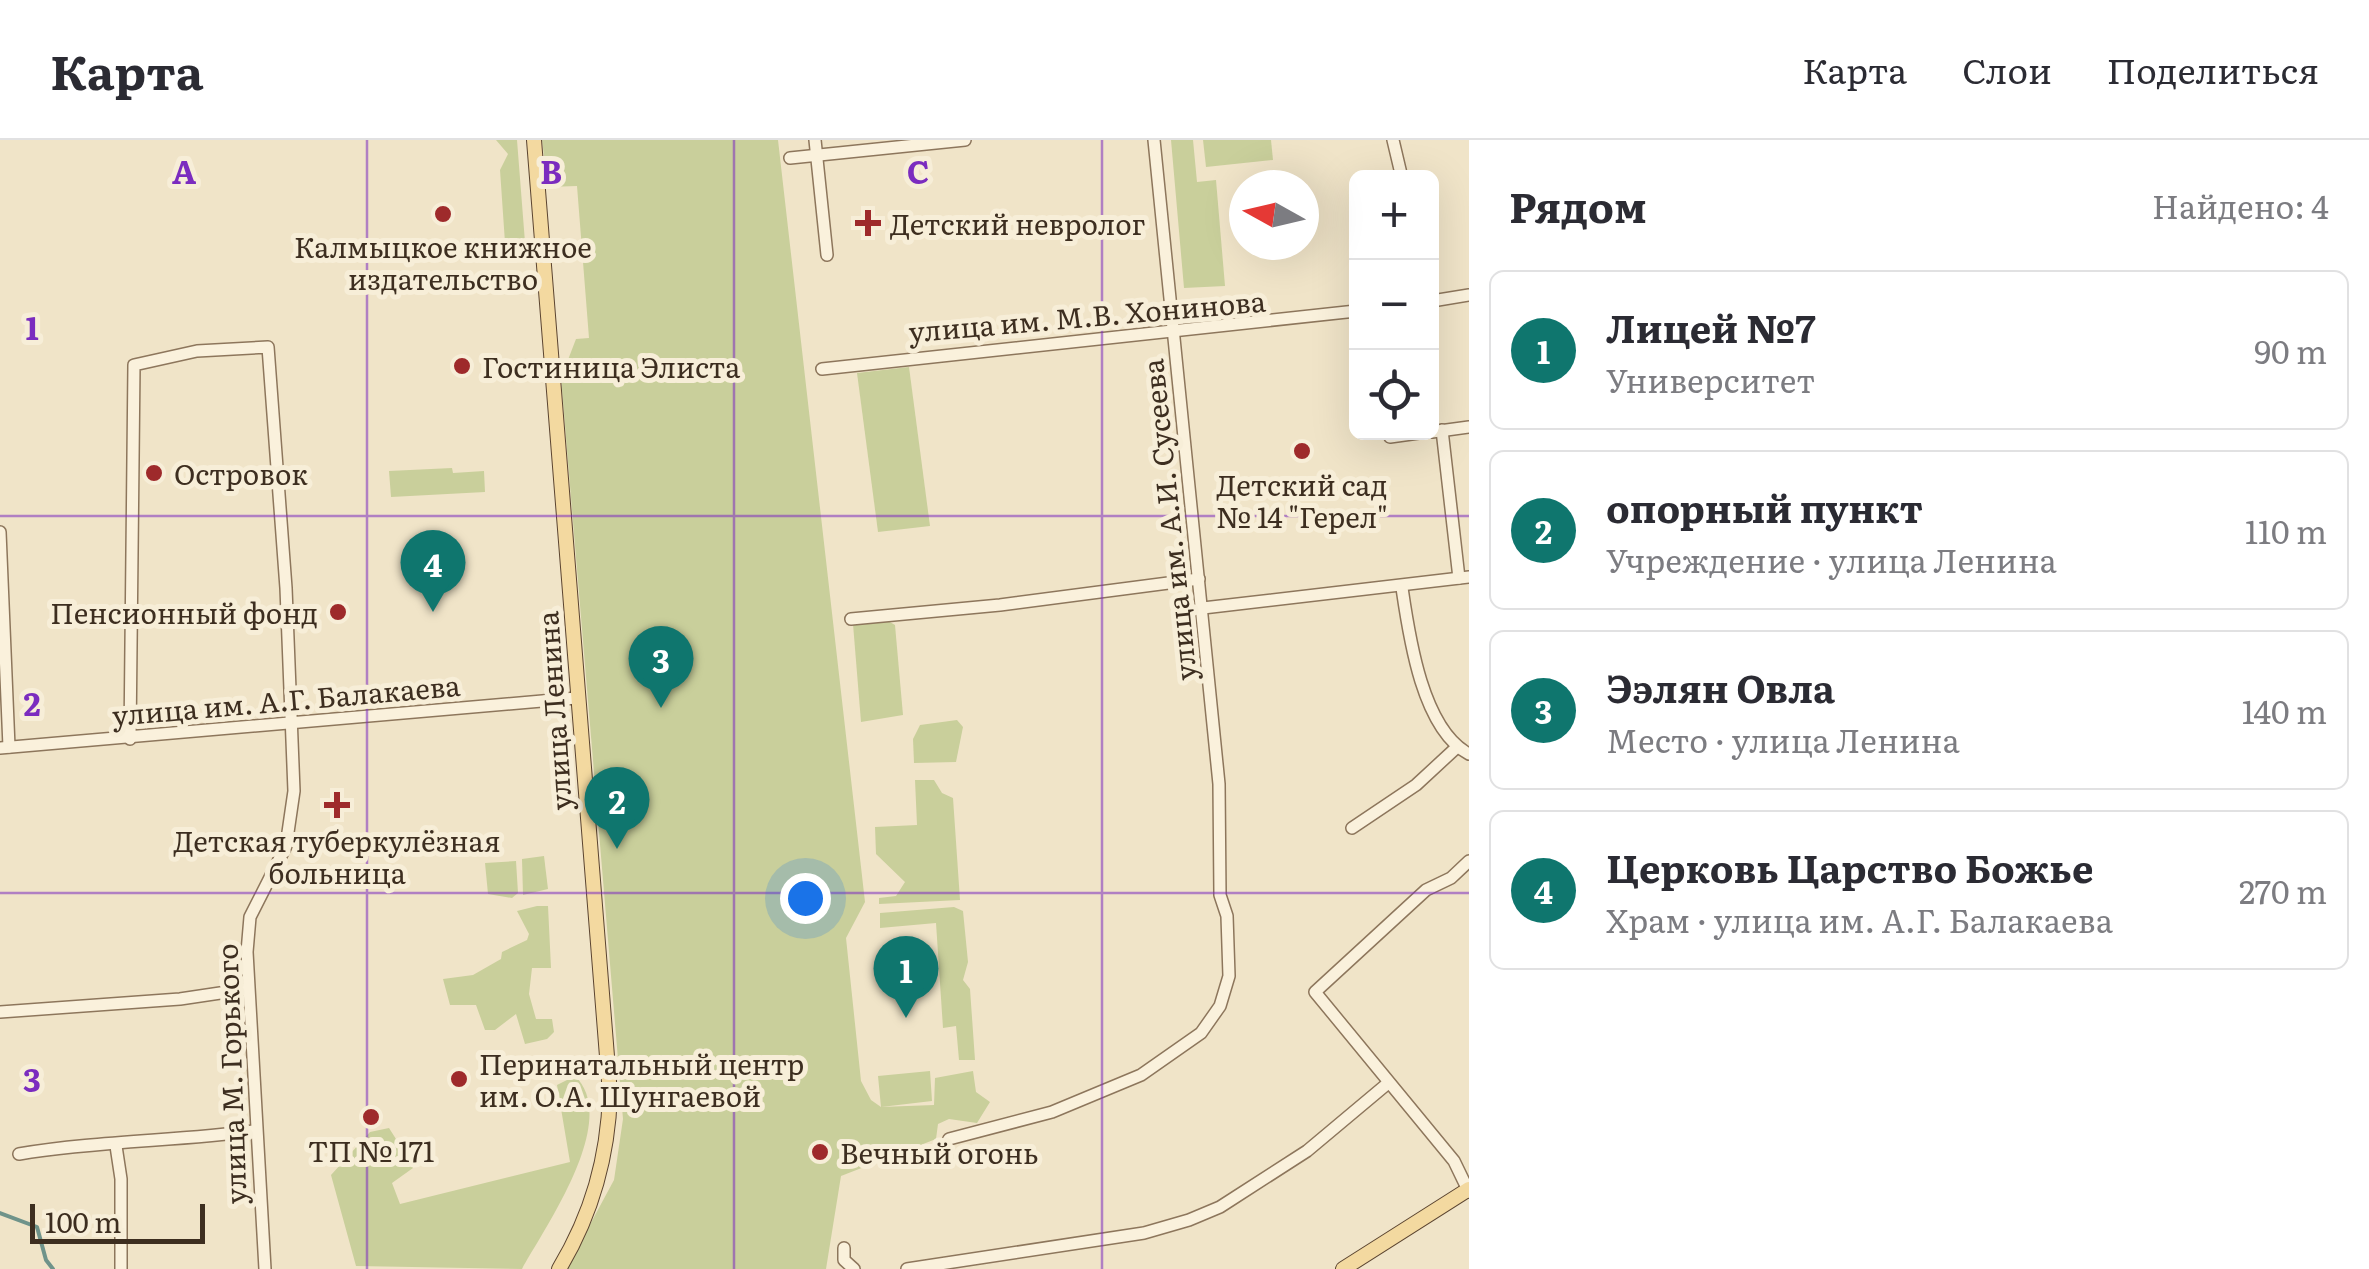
<!DOCTYPE html>
<html lang="ru">
<meta charset="utf-8">
<style>
:root{--surface:#fff;--page:#f7f7f7;--text:#2b2b33;--muted:#7c7c81;--line:#e1e1e2;--accent:#0f766e}
body{margin:0;font-family:Literata,serif;background:var(--page);color:var(--text)}
.controls{position:absolute;right:30px;top:30px;display:grid;overflow:hidden;border-radius:15px;box-shadow:0 10px 40px #0002}
.controls button{width:90px;height:90px;display:grid;place-items:center;padding:0;border:0;border-bottom:2px solid var(--line);background:var(--surface);color:var(--text);font:50px sans-serif}
.compass{position:absolute;left:1229px;top:30px;width:90px;height:90px;border-radius:50%;background:var(--surface);box-shadow:0 10px 40px #0002;rotate:278deg}
.scale{position:absolute;left:30px;bottom:25px;width:175px;box-sizing:border-box;padding-left:10px;border:5px solid #3d2e20;border-top:0;font-size:28px;line-height:35px;white-space:nowrap;color:#3d2e20;-webkit-text-stroke:8px #f7eed8;paint-order:stroke}
.you{position:absolute;left:805px;top:758px;width:35px;height:35px;margin:-25px;border:8px solid #fff;border-radius:50%;background:#1a73e8;box-shadow:0 0 0 15px #1a73e833}
.badge{display:grid;place-items:center;width:65px;height:65px;border-radius:50%;background:var(--accent);color:#fff;font-size:32px;font-weight:700}
.pin{position:absolute;translate:-50% -82px;filter:drop-shadow(0 2px 5px #0008)}
.pin::after{content:'';position:absolute;top:52px;width:35px;height:30px;background:inherit;clip-path:polygon(0 0,100% 0,50% 100%)}
.list{margin:0;padding:0;list-style:none}
h2{display:flex;justify-content:space-between;align-items:center;height:130px;margin:0;padding:0 40px;font-size:42px}
h2 small{font-size:32px;font-weight:400;color:var(--muted)}
.list li{display:grid;grid-template-columns:65px 1fr auto;gap:30px;align-items:center;box-sizing:border-box;height:160px;margin:0 20px 20px;padding:0 20px;border:2px solid var(--line);border-radius:15px}
.list b{display:block;font-size:38px;white-space:nowrap}
.list p{margin:0;font-size:32px;white-space:nowrap;color:var(--muted)}
.list em{font-size:32px;font-style:normal;color:var(--muted)}
.icon{flex:none;width:55px;height:55px;fill:none;stroke:currentColor;stroke-width:2;stroke-linecap:round;stroke-linejoin:round}
.map{position:relative;flex:none;width:1469px;height:1129px;overflow:hidden}
header{display:flex;align-items:center;gap:60px;box-sizing:border-box;height:140px;padding:0 50px;background:var(--surface);border-bottom:2px solid var(--line)}
header strong{font-size:48px}
nav{display:flex;gap:55px;margin-inline-start:auto;font-size:35px}
main{display:flex}
aside{flex:1;background:var(--surface)}
.map>svg:first-child{display:block}
.green{fill:#c9cf9b}
.lines{fill:none;stroke-linecap:round;stroke-linejoin:round}
.stream{stroke:#6f938a;stroke-width:4}
.minor-casing{stroke:#8d765c;stroke-width:14}
.major-casing{stroke:#5b4430;stroke-width:16}
.minor{stroke:#faf1dc;stroke-width:11}
.major{stroke:#f3d9a0;stroke-width:14}
.grid{fill:none;stroke:#7b2cbf;stroke-width:2.5;stroke-opacity:0.55}
.poi-dot{fill:#9e2a2b;stroke:#f7eed8;stroke-width:4}
.labels{text-anchor:middle;dominant-baseline:central;stroke-width:10;stroke-linejoin:round;paint-order:stroke}
.poi-label{font-size:28px;fill:#3d2e20;stroke:#f7eed8;text-anchor:start}
.street-label{font-size:28px;fill:#3d2e20;stroke:#f7eed8}
.grid-label{font-size:32px;text-anchor:middle;font-weight:bold;fill:#7b2cbf;stroke:#f7eed8;stroke-width:10;stroke-linejoin:round;paint-order:stroke}
</style>
<header>
<strong>Карта</strong>
<nav><a>Карта</a><a>Слои</a><a>Поделиться</a></nav>
</header>
<main>
<div class="map">
<svg width="1469" height="1129" viewBox="0 0 1469 1129">
<rect width="100%" height="100%" fill="#f0e4c8"/>
<g class="green">
<path d="M496,0h21l9,115 -20,2 -6,-87 8,-16z"/>
<path d="M542,0h236l87,762 -19,36 15,143 10,19 10,7 -3,-31 52,-5 2,30 -51,6 53,-2 1,-27 38,-7 3,21 14,10 -13,21 -28,-4 -11,5 -2,15 -95,37 -15,93h-260l48,-89 9,-61 -62,-741 15,-39 13,-1 -12,-152 -29,1z"/>
<path d="M1171,0h22l4,42 19,-2 9,106 -41,2z"/>
<path d="M1203,0h68l2,20 -67,7z"/>
<path d="M909,227l21,159 -52,6 -21,-159z"/>
<path d="M452,328l1,5 31,-2 1,21 -94,5 -2,-26z"/>
<path d="M888,481l7,4 8,90 -42,7 -8,-98z"/>
<path d="M957,580l6,7 -7,35 -42,1 -1,-24 7,-14z"/>
<path d="M915,640h19l8,13 11,5 7,102 -81,4v-6l17,-2 9,-14 -29,-28 -1,-27 42,-2z"/>
<path d="M544,716l4,33 -25,6 -1,-36z"/>
<path d="M516,721l2,32 -6,5 -24,-4 -3,-31z"/>
<path d="M537,766h11l3,62h-19l-3,26 7,25h16l2,13 -7,7 -22,5 -9,-30 -21,16h-10l-9,-25h-26l-7,-26 30,-4 28,-16 1,-7 25,-12 2,-6 -12,-23z"/>
<path d="M954,767l9,4 5,51 -5,18 7,9 5,71h-16l-3,-34 -13,2 -7,-105 -56,5v-15z"/>
<path d="M575,936c46,44 -30,151 -53,193l-166,-3 -25,-91 39,-43 19,-4 7,11 14,-1 3,30 -21,15 8,21 170,-42 -13,-77z"/>
</g>
<g class="lines">
<path class="stream" d="M0,1073l37,14 9,33 7,9"/>
<defs>
<g id="minor">
<path d="M815,0l12,115"/>
<path d="M1393,0l9,38"/>
<path d="M790,18l175,-18"/>
<path d="M1432,161l37,-6"/>
<path d="M822,229l534,-58"/>
<path d="M1442,290l17,148"/>
<path d="M1432,292l37,-5"/>
<path d="M1390,297l36,-5"/>
<path d="M0,392l9,215"/>
<path d="M1402,448c7,48 20,141 67,166"/>
<path d="M1203,468l266,-31"/>
<path d="M851,479l149,-14 199,-26"/>
<path d="M130,599l4,-374 63,-14 71,-4 18,241 8,203 -8,55 -36,71 -3,35 18,317"/>
<path d="M0,608l576,-50"/>
<path d="M1352,688l64,-43 40,-37"/>
<path d="M1469,721l-18,17 -25,12 -111,102 139,169 15,31"/>
<path d="M0,872l180,-13 67,-10"/>
<path d="M949,999l103,-27 89,-37 60,-42 19,-27 9,-30 -2,-60 -7,-21 -1,-111 -65,-644"/>
<path d="M116,1006l5,33v90"/>
<path d="M19,1014c78,-13 157,-13 235,-23"/>
<path d="M844,1108v12l10,9"/>
<path d="M907,1129l237,-36 45,-13 31,-13 87,-56 80,-67"/>
</g>
<g id="major">
<path d="M534,0l76,954c-2,64 -18,120 -51,175"/>
<path d="M1343,1129l126,-80"/>
</g>
</defs>
<use href="#minor" class="minor-casing"/>
<use href="#major" class="major-casing"/>
<use href="#minor" class="minor"/>
<use href="#major" class="major"/>
</g>
<path class="grid" d="M367,0v1129M734,0v1129M1102,0v1129M0,376h1469M0,753h1469"/>
<g class="poi-dot">
<circle cx="443" cy="74" r="10"/>
<path d="M863 68h10v10h10v10h-10v10h-10v-10h-10v-10h10z"/>
<circle cx="462" cy="226" r="10"/>
<circle cx="1302" cy="311" r="10"/>
<circle cx="154" cy="333" r="10"/>
<circle cx="338" cy="472" r="10"/>
<path d="M332 650h10v10h10v10h-10v10h-10v-10h-10v-10h10z"/>
<circle cx="459" cy="939" r="10"/>
<circle cx="371" cy="977" r="10"/>
<circle cx="820" cy="1012" r="10"/>
</g>
<g class="labels">
<g class="poi-label">
<text x="890" y="83">Детский невролог</text>
<text x="443" y="106" text-anchor="middle">Калмыцкое книжное<tspan x="443" dy="32">издательство</tspan></text>
<text x="482" y="226">Гостиница Элиста</text>
<text x="174" y="333">Островок</text>
<text x="1302" y="344" text-anchor="middle">Детский сад<tspan x="1302" dy="32">№ 14 "Герел"</tspan></text>
<text x="318" y="472" text-anchor="end">Пенсионный фонд</text>
<text x="337" y="700" text-anchor="middle">Детская туберкулёзная<tspan x="337" dy="32">больница</tspan></text>
<text x="479" y="923">Перинатальный центр<tspan x="479" dy="32">им. О.А. Шунгаевой</tspan></text>
<text x="371" y="1010" text-anchor="middle">ТП № 171</text>
<text x="840" y="1012">Вечный огонь</text>
</g>
<g class="street-label">
<text transform="translate(1087 175) rotate(-5)">улица им. М.В. Хонинова</text>
<text transform="translate(1168 380) rotate(-96)">улица им. А.И. Сусеева</text>
<text transform="translate(286 559) rotate(-5)">улица им. А.Г. Балакаева</text>
<text transform="translate(553 571) rotate(-94)">улица Ленина</text>
<text transform="translate(230 934) rotate(-92)">улица М. Горького</text>
</g>
</g>
<g class="grid-label">
<text x="184" y="44">A</text>
<text x="551" y="44">B</text>
<text x="918" y="44">C</text>
<text x="32" y="200">1</text>
<text x="32" y="576">2</text>
<text x="32" y="952">3</text>
</g>
</svg>
<div class="controls">
<button>+</button>
<button>−</button>
<button><svg class="icon" aria-label="locate" viewBox="0 0 24 24"><circle cx="12" cy="12" r="6"/><path d="M12 2v4M12 18v4M2 12h4M18 12h4"/></svg></button>
</div>
<svg class="compass" viewBox="-18 -18 36 36"><path d="M0-13l5 13h-10z" fill="#e53935"/><path d="M0 13l5-13h-10z" fill="#7c7c81"/></svg>
<div class="scale">100 m</div>
<div class="you"></div>
<div class="pin badge" style="left:906px;top:878px">1</div>
<div class="pin badge" style="left:617px;top:709px">2</div>
<div class="pin badge" style="left:661px;top:568px">3</div>
<div class="pin badge" style="left:433px;top:472px">4</div>
</div>
<aside>
<h2>Рядом<small>Найдено: 4</small></h2>
<ul class="list">
<li><span class="badge">1</span><div><b>Лицей №7</b><p>Университет</p></div><em>90 m</em></li>
<li><span class="badge">2</span><div><b>опорный пункт</b><p>Учреждение · улица Ленина</p></div><em>110 m</em></li>
<li><span class="badge">3</span><div><b>Ээлян Овла</b><p>Место · улица Ленина</p></div><em>140 m</em></li>
<li><span class="badge">4</span><div><b>Церковь Царство Божье</b><p>Храм · улица им. А.Г. Балакаева</p></div><em>270 m</em></li>
</ul>
</aside>
</main>
